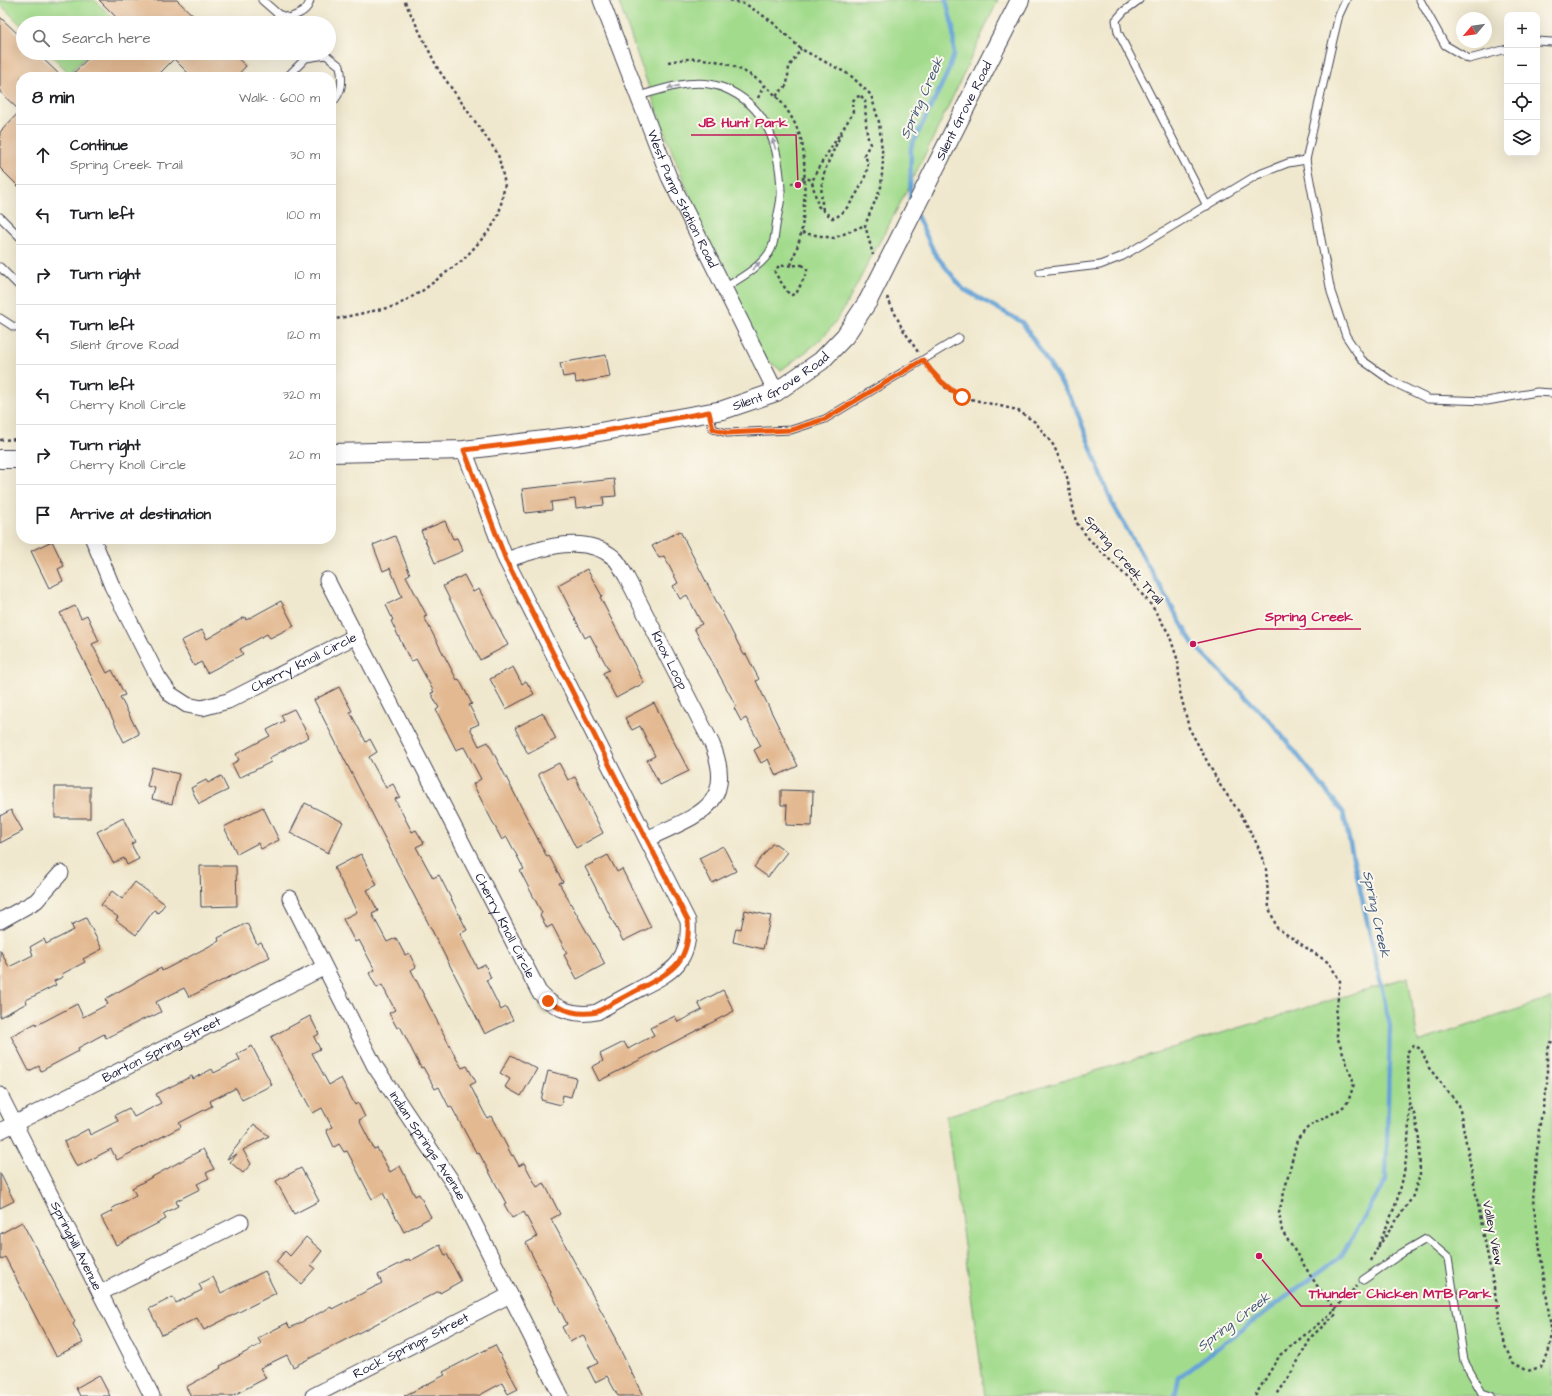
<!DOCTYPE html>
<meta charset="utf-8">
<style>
:root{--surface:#fff;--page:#f2f2f2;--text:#202124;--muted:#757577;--line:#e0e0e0}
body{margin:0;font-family:"Architects Daughter",sans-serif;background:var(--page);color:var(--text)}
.controls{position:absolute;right:12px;top:12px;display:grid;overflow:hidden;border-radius:8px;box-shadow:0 4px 16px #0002}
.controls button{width:36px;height:36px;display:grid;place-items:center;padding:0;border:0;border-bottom:1px solid var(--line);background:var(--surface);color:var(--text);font:20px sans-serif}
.compass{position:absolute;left:1456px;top:12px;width:36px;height:36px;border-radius:50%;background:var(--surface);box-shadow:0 4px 16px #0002;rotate:241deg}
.stop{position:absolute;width:12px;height:12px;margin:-9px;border:3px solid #ea580c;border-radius:50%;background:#fff}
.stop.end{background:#ea580c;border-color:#fff;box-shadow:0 1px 4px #0008}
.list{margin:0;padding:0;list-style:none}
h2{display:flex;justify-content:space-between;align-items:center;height:52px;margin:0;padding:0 16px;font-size:17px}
h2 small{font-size:13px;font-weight:400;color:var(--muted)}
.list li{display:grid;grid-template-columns:26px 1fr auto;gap:12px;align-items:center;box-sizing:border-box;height:60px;padding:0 16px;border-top:1px solid var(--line)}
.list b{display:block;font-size:15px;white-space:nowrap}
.list p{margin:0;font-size:13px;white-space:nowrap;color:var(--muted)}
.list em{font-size:13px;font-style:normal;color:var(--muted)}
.icon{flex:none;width:22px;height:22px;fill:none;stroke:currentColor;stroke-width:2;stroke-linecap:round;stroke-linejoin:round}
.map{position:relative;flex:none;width:1552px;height:1396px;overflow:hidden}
.search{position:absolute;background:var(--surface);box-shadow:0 4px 16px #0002;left:16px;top:16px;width:320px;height:44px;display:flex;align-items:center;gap:10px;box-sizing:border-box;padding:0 14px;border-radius:22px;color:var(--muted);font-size:15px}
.panel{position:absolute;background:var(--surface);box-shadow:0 4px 16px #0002;left:16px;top:72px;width:320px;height:472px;border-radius:16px}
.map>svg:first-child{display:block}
.green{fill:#a3db8d;stroke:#627e64}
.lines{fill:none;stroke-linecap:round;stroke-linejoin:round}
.stream{stroke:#65a3d6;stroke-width:4.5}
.building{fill:#e3b992}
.service-casing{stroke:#414051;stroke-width:9}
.minor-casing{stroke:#414051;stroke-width:17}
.tertiary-casing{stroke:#414051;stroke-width:20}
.path{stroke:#414051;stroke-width:2.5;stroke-dasharray:3 3;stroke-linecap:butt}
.service{stroke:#fff;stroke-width:7}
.minor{stroke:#fff;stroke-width:15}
.tertiary{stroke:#fff;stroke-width:18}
.tertiary-bridge-casing{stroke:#414051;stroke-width:20;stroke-linecap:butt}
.tertiary-bridge{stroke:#fff;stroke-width:18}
.oneway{fill:#9c9ca7}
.route{stroke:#ea580c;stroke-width:5}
.labels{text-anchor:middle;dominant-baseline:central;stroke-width:4;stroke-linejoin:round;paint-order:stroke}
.street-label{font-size:13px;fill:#22223b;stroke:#fbf7ec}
.water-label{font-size:14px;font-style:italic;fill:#3d5679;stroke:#fbf7ec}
.leader{fill:none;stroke:#c2185b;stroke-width:1.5}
.callout-dot{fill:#c2185b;stroke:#fbf7ec;stroke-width:1.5}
.callout-label{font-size:14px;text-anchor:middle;font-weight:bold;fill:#c2185b;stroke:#fbf7ec;stroke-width:4;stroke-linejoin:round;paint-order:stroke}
</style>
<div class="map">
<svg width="1552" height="1396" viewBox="0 0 1552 1396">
<rect width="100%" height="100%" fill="#fbf7ec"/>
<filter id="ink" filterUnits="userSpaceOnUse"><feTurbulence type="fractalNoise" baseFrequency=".025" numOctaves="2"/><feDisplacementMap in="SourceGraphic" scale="8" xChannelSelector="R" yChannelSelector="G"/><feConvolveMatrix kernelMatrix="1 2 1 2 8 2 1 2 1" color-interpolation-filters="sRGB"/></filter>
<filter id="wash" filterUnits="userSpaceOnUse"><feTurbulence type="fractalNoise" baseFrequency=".012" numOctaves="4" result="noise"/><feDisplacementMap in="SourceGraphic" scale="16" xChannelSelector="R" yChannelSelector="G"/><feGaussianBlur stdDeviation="0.9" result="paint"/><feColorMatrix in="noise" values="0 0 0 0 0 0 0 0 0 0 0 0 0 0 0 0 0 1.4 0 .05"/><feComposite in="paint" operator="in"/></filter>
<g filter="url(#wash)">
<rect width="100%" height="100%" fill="#f0e8ce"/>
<g class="green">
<path d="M0,0h95l23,23h-95v4l-23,-23z"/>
<path d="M618,0h380c-41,88 -81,176 -129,261 -13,25 -26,54 -45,75 -13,13 -28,23 -43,34l-17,-12 -37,-69 -61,-153z"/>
<path d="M49,53h41l-21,20z"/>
<path d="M1408,977l10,65 134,-44v398h-567l-39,-280z"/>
</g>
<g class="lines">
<g class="stream">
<path d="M910,202l1,-55 36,-73 7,-20 -1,-26 -7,-28"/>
<path d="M917,216l18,38 28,35 59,33 51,79 39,102 81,141 78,78 72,90 27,122 20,92 -4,154 -44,75 -163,122 -4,19"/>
</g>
</g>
<g id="blocks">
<g class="building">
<path d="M99,0h78l24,23h-79z"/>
<path d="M0,17l23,22v14h14l25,24h-41v112l-21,-21v-36l20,-21 -20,-19z"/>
<path d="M93,53h139l14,13 -10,11h-44l-18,-18 -18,18h-86z"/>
<path d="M606,355l4,22 -34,6 -1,-8 -12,2 -3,-14z"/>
<path d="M614,479l2,17 -13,1 1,8 -28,3 -1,-9 -24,3 1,8 -27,3 -3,-24z"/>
<path d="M445,521l8,18 4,-1 6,13 -28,12 -14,-32z"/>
<path d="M680,531l64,124 2,-1 13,25 -3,2 42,85 -22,10 -8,-17 -7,4 -7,-13 7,-4 -15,-28 -5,3 -7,-13 2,-2 -42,-78 8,-4 -15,-29 -7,4 -7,-13 5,-3 -14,-27 -5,2 -7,-12z"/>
<path d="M395,536l15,38 -4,2 21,40 -3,1 33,63 2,-1 13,25 -3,1 10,19 -9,4 9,18 9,-4 59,115 2,-1 14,26 -4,1 46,81 -28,15 -13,-24 3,-2 -15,-28 -5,3 -7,-13 2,-2 -22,-42 4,-2 -17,-32 -5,3 -29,-56 8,-5 -17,-32 -8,3 -20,-40 3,-2 -8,-15 3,-1 -18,-33 -5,3 -20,-41 2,-1 -7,-15 16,-8 -12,-29 -7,3 -10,-26z"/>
<path d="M52,541l12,25 -6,3 5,12 -14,7 -18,-37z"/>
<path d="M587,569l15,27 -2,1 44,86 -28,15 -13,-25 6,-3 -19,-35 -5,3 -27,-53z"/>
<path d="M464,575l9,17 6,-3 29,56 -28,15 -37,-74z"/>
<path d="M281,601l13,25 -24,12 -3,-4 -27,15 3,5 -36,19 -6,-11 -7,4 -13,-25 21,-11 5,9 38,-22 1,3z"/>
<path d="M75,606l6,12 6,-3 12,26 -7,3 15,29 5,-3 13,25 -5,2 19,37 -15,8 -64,-129z"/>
<path d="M513,667l9,17 4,-3 8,13 -28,15 -16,-30z"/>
<path d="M339,687l13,24 -2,1 16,30 4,-3 7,13 -8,5 17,31 7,-4 7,13 -5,2 17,33 4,-2 8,13 -8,4 17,31 6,-3 28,55 -7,4 17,34 8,-4 6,14 -5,2 15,30 5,-3 7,13 -28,14 -171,-334z"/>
<path d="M654,703l35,68 -29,14 -13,-25 8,-4 -15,-30 -8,4 -7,-12z"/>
<path d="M294,709l15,28 -40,21 2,4 -32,16 -7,-14 7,-4 -3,-6 34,-18 -3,-6 17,-9 -3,-6z"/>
<path d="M543,713l13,26 -28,15 -13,-26z"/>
<path d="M559,763l9,17 7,-3 28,56 -27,15 -38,-74z"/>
<path d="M152,767l27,7 -7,30 -20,-5 3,-11 -8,-2z"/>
<path d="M221,776l7,14 -29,14 -8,-16 15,-8 2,3z"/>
<rect x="55" y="787" width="35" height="31"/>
<path d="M781,790l32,1 -1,35 -26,-1 1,-20h-6z"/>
<path d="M305,803l38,19 -15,31 -38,-20z"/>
<path d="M263,807l16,33 -18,9 -3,-6 -21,11 -13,-27z"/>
<path d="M11,810l12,21 -23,12v-27z"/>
<path d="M123,818l12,24 -4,2 8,15 -12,6 -3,-7 -11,5 -16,-31z"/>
<path d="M772,844h4l11,8 -19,25 -14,-10z"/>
<path d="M723,846l13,25 -24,12 -13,-25z"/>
<path d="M361,854l16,31 -10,5 11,21 -6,3 15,28 9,-4 9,17 4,-2 7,14 -5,3 46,90 5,8 5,-2 9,16 -6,3 17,33 4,-2 21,40 1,-1 6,11 5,-3 13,24 7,-4 16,31 -9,5 65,119 -1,1 28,57h-25l-11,-20 -12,6 -7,-14 10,-5 -15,-28 -13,7 -8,-15 5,-3 -41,-81 11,-6 -13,-25 -12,6 -8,-14 2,-1 -27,-50 -2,1 -26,-48 -2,1 -10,-20 -4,2 -12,-22 -2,1 -21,-42 -3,2 -8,-15 6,-3 -13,-25 -5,3 -8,-15 6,-3 -16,-30 -4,2 -12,-23 14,-7 -23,-44z"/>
<path d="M608,855l9,17 5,-3 29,58 -28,14 -38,-74z"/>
<path d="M200,866h36l1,40 -36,1z"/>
<path d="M135,882l30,22 -7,9 -4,-3 -18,25 -20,-15 2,-3 -17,-12 11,-14 10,8z"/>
<path d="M745,910l26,6 -8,33 -30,-7 3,-14 5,1z"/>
<path d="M86,918l16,31 -19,10 2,3 -23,12 1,3 -9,4 2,4 -30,15 1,3 -27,14v-67l9,17 24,-12 -3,-8 14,-8 2,5 28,-14 -3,-5z"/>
<path d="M247,923l10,21 4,-2 9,15 -81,40 -5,-9 -28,14 5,10 -12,6 -1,-1 -42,21 -2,-4 -26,14 1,3 -38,20 -2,-5 -10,5 -18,-35 25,-13 1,2 40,-21 6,13 25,-13 -3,-5 56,-31 1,3 57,-30 -1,-3z"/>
<path d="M723,990l11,21 -135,70 -7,-14 11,-6 -3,-7 24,-12 4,7 26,-14 -4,-7 25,-12 3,6 24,-12 -4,-7z"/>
<path d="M310,1016l9,18 -5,3 6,12 -8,4 17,32 12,-7 14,27 3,-2 7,14 -6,3 15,29 3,-1 13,24 10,-6 15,30 4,-2 12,23 -27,15 -21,-39 -11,6 -25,-48 -3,1 -5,-8 -5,3 -8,-17 6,-3 -10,-19 -9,5 -42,-76z"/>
<path d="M252,1046l20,39 -30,15 -6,-12 -26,13 2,5 -33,17 2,4 -64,33 -6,-11 -34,18 -13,-25 24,-13 2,6 28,-14 -3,-6 14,-7 5,9 27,-14 -5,-9 36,-18 1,3 19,-10 2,4 26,-13 -3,-6z"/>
<path d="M511,1055l26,14 -16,27 -16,-9 5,-8 -10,-6z"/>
<path d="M548,1071l28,7 -5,19 -8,-2 -2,10 -20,-5z"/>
<path d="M254,1124l15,12 -26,14 8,14 -8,9 -13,-11 7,-8 -10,5z"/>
<path d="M203,1149l11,20 -8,4 3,5 -12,6 3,5 -24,12 2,5 -15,8 3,5 -50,26 -15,-28 12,-6 -2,-2 25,-14 -4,-7z"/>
<path d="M301,1168l18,33 -25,13 -18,-33z"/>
<path d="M0,1173l14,28 -14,7z"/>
<path d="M22,1222l53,100 -2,2 10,19 -27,13 -51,-99 -5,3v-26z"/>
<path d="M306,1237l16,14 -11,14 4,3 -14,16 -25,-22 9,-11 5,5z"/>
<path d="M440,1245l5,10 2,-1 14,27 -21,12 -1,-2 -146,76 -6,-12 -27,13 6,10 -34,18h-41l-5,-9 35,-19 -1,-2 41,-22 -3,-6 29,-15 3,5 41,-21 1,2 50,-26 -4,-8 31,-16 1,2z"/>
<path d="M265,1271l11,22 -72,37 -7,-12 -35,17 -13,-26 24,-12 3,6 26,-13 -3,-6 14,-7 8,16z"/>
<path d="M495,1345l23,44 -10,5 -6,-11 -24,13h-74l41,-21 -2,-3z"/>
<path d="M99,1375l11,21h-30l-4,-8z"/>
</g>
</g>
</g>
<g filter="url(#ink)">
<use href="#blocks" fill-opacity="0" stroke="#414051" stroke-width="1"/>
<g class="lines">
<defs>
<g id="service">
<path d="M262,0l16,14 11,4c10,-4 19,-7 21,-18"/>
<path d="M1139,0l-15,11 -8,9 2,12 89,174"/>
<path d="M1346,0l-7,15 -6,25 -27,120 25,132 15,44 16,24 31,22 35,17 59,2 50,-9 15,1"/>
<path d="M1420,0l25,45 24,14 38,-10"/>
<path d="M1537,41l15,1"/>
<path d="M287,77l19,-19 20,-3 14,11c3,16 3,26 -9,38"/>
<path d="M638,96c27,-7 58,-20 86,-8 44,18 55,58 57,102 1,10 -3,21 -4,30 -2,9 -2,20 -5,27 -6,17 -33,32 -48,41"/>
<path d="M0,217l21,21"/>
<path d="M0,267l21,21"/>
<path d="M1040,272l60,-7 23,-9 134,-81 31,-12 18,-3"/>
<path d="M0,318l14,9 7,-1"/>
<path d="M709,412l4,17 14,4 64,-3 34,-11 134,-81"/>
<path d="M1363,1280l39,-27 24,-14 22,19 16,103 18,32 9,3"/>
</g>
<g id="minor">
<path id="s1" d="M601,0l68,177 107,215"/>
<path id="s2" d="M93,539l19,47 46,91 12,17 17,11 15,3 26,-7 128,-65"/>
<path id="s3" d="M506,560c33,-11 78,-28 108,-2 5,4 8,12 12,18l86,168c26,63 -18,72 -65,95"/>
<path id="s4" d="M327,580l212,412c16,17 34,25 58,20 14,-8 29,-16 44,-24 32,-16 50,-27 47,-67l-182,-361 -42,-110"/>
<path id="s5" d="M290,898l84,167 83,124 104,207"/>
<path d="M0,921l36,-20 25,-28"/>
<path id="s6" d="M0,1095l152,301"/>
<path id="s7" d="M0,1131l323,-163"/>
<path d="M100,1293l141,-71"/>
<path id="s8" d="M313,1396l197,-101"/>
</g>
<g id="tertiary">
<path d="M994,51l26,-51"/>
<path id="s9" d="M331,453l133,-3 113,-14 146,-26 53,-18 45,-31 24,-25 23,-35"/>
<path d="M0,459h21"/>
</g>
</defs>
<use href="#service" class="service-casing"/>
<use href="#minor" class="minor-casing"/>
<use href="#tertiary" class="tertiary-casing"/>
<g class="path">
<path d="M730,0l17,5 24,16 30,28 49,26 21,20 8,27 4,38 -2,27 -16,38 8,30"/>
<path d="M668,62c11,-2 22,-4 33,-3 46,3 89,38 101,84 4,17 3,72 -1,90 -2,11 -7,22 -10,32"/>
<path d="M776,96l11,-11 2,-18 12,-18"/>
<path d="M861,96l4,4c1,12 0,34 5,44l-6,11c3,4 5,9 3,15 -2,12 -22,48 -35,48l-14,-12 -6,-24 5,-12 36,-57 -1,-11 4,-5z"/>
<path d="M758,98l6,-13"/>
<path d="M791,184l13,-6 9,2"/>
<path d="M823,210c-6,-35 6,-46 18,-77"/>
<path d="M802,233l32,5 31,-13"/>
<path d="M802,265l5,3v4l-10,20 -5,3 -3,-1 -14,-21v-3l4,-4z"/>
<path d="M887,297l15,31 16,24"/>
<path d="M331,320l65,-14 26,-15 42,-32 26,-29 9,-16 6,-30 -7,-30 -60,-85 -34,-69"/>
<path d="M929,368l18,21 15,8 55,13 18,12 19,24 13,31 9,45 13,17 40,40 23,27 17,28 9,27 2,31 9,36 31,57 22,31 15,28 9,25 3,39 8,20 52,35 11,18 -4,34 1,21 17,48 -6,18 -7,7 -32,17 -12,14 -18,73 3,18 36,56 17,22v6l-23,21 -23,41 -13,19"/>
<path d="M0,440l21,-1"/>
<path d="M1378,1247l34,-49 8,-23 -1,-36 -4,-23 -6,-13"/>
<path d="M1371,1261c9,-20 19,-40 26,-61 15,-45 13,-102 10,-148l7,-6 7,3 8,19 30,37 46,241 7,16 16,9 12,-4 8,-13 4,-19 -19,-135 6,-71 8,-42v-36l5,-10"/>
<path d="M1255,1396l25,-41 47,-38 30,-31"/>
</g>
<use href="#service" class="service"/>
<use href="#minor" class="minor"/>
<use href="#tertiary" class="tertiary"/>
<defs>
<g id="tertiary-bridge">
<path id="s10" d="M868,301l126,-250"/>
</g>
</defs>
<use href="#tertiary-bridge" class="tertiary-bridge-casing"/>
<use href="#tertiary-bridge" class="tertiary-bridge"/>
</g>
<defs><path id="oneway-solid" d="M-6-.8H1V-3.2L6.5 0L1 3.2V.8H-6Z"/></defs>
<g class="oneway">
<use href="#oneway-solid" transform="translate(673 87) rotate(167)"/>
<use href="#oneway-solid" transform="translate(774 144) rotate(-106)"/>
<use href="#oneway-solid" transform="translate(756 266) rotate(-44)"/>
</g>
</g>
<g class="lines" filter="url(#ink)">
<path class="route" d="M548,1001c16,10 30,15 49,11 14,-8 29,-16 44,-24 32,-17 50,-27 47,-67l-182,-361 -42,-110 113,-14 132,-24 4,17 14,4 64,-3 34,-11 98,-59c11,16 22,27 39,37"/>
</g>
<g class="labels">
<g class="street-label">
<text stroke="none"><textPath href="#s10" startOffset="213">Silent Grove Road</textPath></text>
<text stroke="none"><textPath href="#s1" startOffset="215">West Pump Station Road</textPath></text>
<text stroke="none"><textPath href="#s9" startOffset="460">Silent Grove Road</textPath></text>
<text transform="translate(1124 560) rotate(49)">Spring Creek Trail</text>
<text stroke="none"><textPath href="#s3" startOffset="230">Knox Loop</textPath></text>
<text stroke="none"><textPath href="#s2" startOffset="321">Cherry Knoll Circle</textPath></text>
<text stroke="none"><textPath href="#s4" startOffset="389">Cherry Knoll Circle</textPath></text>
<text stroke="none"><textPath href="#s7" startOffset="181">Barton Spring Street</textPath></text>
<text stroke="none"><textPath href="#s5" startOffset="284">Indian Springs Avenue</textPath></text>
<text transform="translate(1493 1233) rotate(79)">Valley View</text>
<text stroke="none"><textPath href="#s6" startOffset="169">Springhill Avenue</textPath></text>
<text stroke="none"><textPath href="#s8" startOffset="110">Rock Springs Street</textPath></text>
</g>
<g class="water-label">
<text transform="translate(922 98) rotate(-66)">Spring Creek</text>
<text transform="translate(1376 914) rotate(78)">Spring Creek</text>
<text transform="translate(1234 1322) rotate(-37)">Spring Creek</text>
</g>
</g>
<path class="leader" d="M798 185L796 135H691M1193 644L1258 629H1361M1259 1256L1301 1306H1500"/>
<g class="callout-dot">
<circle cx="798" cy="185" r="4"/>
<circle cx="1193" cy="644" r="4"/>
<circle cx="1259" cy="1256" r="4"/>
</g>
<g class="callout-label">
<text x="743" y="127">JB Hunt Park</text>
<text x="1309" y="621">Spring Creek</text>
<text x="1400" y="1298">Thunder Chicken MTB Park</text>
</g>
</svg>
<div class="controls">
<button>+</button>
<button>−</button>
<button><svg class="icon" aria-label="locate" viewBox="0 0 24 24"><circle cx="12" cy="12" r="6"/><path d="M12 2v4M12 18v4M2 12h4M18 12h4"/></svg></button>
<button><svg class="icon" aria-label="layers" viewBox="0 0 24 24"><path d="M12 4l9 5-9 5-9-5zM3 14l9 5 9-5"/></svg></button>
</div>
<svg class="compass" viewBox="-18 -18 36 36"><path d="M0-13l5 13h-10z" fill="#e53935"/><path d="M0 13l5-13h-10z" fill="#757577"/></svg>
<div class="stop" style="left:962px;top:397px"></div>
<div class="stop end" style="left:548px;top:1001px"></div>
<div class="search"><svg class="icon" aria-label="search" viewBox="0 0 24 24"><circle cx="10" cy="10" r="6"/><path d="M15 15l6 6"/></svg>Search here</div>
<section class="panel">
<h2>8 min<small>Walk · 600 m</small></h2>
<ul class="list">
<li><svg class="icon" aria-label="ahead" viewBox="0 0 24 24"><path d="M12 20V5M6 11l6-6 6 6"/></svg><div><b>Continue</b><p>Spring Creek Trail</p></div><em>30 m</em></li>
<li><svg class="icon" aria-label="left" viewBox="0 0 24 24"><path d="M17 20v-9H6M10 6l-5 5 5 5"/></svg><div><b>Turn left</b></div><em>100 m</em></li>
<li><svg class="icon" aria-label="right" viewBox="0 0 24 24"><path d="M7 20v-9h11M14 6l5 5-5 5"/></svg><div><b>Turn right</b></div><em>10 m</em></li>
<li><svg class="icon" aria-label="left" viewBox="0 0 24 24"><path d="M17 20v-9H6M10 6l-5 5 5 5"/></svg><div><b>Turn left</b><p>Silent Grove Road</p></div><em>120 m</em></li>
<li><svg class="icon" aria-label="left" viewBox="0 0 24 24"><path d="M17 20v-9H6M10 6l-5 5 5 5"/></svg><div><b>Turn left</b><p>Cherry Knoll Circle</p></div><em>320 m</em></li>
<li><svg class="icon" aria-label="right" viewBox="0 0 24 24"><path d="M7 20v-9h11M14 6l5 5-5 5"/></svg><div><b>Turn right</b><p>Cherry Knoll Circle</p></div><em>20 m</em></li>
<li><svg class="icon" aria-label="arrive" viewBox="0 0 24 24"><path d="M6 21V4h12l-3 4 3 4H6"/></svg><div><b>Arrive at destination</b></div></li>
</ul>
</section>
</div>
